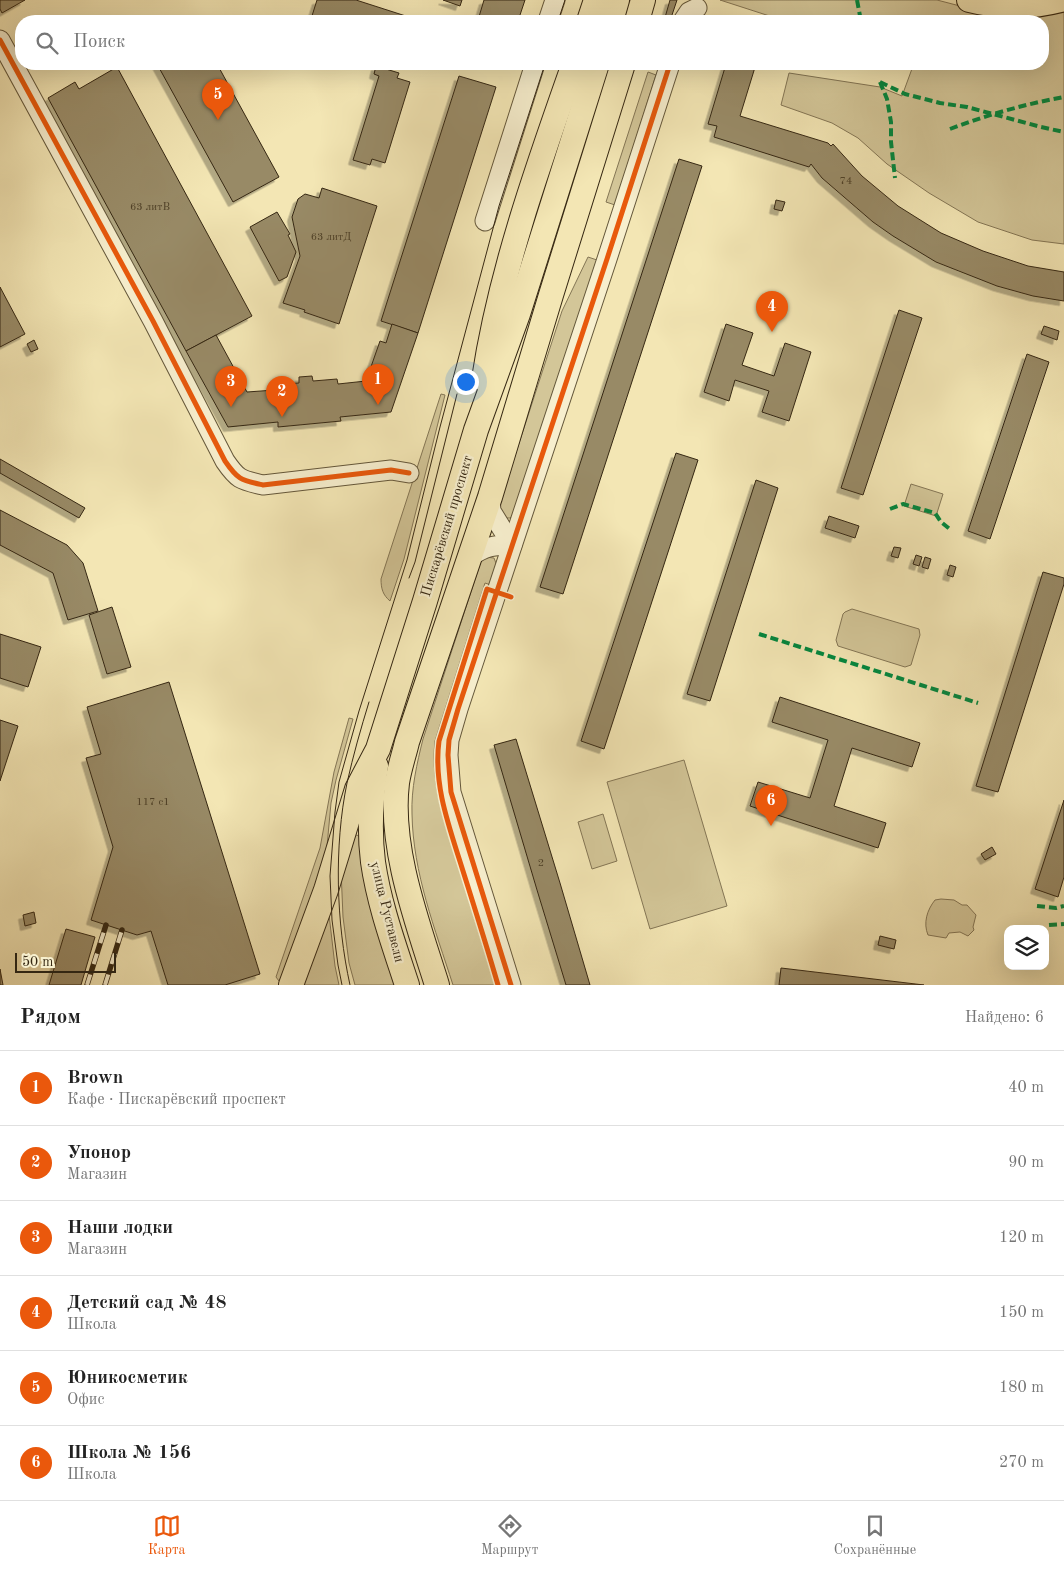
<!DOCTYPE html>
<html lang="ru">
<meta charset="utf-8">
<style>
:root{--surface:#fff;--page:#f2f2f2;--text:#222;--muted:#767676;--line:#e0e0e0;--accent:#ea580c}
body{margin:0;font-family:"Old Standard TT",serif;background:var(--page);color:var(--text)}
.controls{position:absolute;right:15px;bottom:15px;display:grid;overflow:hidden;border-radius:10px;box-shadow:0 5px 20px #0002}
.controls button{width:45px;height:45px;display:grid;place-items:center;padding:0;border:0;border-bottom:1px solid var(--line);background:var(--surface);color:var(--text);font:25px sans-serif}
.scale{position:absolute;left:15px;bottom:12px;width:101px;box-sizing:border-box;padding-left:5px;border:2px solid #352712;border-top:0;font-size:14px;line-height:18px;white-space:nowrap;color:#352712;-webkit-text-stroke:4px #f7efce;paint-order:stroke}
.you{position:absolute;left:465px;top:381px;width:18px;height:18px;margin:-12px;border:4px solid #fff;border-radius:50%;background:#1a73e8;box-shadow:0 0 0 8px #1a73e833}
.badge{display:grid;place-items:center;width:32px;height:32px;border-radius:50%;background:var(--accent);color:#fff;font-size:16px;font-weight:700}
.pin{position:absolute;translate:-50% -41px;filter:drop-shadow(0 1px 2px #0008)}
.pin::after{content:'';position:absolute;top:26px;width:18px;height:15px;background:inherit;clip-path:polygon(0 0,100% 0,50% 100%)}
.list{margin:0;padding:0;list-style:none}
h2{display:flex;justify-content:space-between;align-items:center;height:65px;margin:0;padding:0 20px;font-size:21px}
h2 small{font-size:16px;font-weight:400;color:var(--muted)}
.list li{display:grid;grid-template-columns:32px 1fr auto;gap:15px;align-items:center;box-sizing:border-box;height:75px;padding:0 20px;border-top:1px solid var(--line)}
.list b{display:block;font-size:19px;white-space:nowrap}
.list p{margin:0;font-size:16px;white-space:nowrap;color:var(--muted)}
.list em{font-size:16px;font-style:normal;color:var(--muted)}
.icon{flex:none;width:28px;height:28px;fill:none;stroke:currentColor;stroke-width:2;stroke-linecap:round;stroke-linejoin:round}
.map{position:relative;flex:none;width:1064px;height:985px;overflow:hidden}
.search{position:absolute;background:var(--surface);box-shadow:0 5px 20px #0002;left:15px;right:15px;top:15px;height:55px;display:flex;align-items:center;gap:12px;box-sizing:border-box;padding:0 18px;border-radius:20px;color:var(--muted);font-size:19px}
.sheet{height:515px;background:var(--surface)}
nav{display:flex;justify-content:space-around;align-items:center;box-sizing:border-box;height:70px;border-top:1px solid var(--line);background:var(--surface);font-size:14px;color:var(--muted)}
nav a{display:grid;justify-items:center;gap:2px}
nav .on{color:var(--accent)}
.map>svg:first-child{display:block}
.green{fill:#d3c698;stroke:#847655}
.building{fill:#988a66;stroke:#352712;filter:url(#shadow)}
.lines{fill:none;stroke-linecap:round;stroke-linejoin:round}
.minor-casing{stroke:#64573a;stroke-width:21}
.major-casing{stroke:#352712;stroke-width:26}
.minor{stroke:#f7efce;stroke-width:19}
.major{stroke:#f3e6b4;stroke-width:24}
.tram{stroke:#352712;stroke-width:1}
.rail-casing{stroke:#352712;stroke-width:5.5}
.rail{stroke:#f7efce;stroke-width:4;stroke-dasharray:11;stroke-linecap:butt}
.quiet{stroke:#00873e;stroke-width:4;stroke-dasharray:8 4;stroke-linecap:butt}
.cycleway-casing{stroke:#f7efce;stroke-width:8}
.cycleway{stroke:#e8590c;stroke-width:5}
.labels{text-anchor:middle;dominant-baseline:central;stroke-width:4.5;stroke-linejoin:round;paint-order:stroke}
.number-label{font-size:11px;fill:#4e4027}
.street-label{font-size:14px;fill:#352712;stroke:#f7efce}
</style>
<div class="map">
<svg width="1064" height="985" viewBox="0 0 1064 985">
<defs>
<filter id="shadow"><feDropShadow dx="-4.5" dy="4.5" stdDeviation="0" flood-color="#0004"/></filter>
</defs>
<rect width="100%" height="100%" fill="#f3e6b4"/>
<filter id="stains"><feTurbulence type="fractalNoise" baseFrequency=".004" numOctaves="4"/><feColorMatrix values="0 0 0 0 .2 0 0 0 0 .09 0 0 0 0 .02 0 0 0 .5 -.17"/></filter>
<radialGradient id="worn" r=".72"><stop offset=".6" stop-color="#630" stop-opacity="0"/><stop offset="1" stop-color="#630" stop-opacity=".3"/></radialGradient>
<g class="green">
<path d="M720,0h217l46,12 81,-3v235l-32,-4 -54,-18 -49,-29 -42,-29 -29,-26 -26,-15 -51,-18 8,-32 91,14 22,9 11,-30 -6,-2h136v-43h-258z"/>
<path d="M648,72l8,3 -41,130 -9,-3z"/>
<path d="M588,257l9,3 -82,254 -5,4h-6l-6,-10 64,-197z"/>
<path d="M441,394l4,1 -41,164 -14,42c-7,-6 -9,-12 -9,-22z"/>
<path d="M911,484l32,10 -7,22 -32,-10z"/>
<path d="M485,557l9,1 3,8 -6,19 -6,-2 -50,158c-5,45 12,88 25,130 12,38 23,76 35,114h-42c-18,-56 -40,-112 -41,-171 -1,-25 5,-51 11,-75l58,-178z"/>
<path d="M852,609l67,20 1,6 -9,30 -6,2 -67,-21 -2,-6 7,-26 2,-2z"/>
<path d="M349,718l4,1 -17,61 -5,23 -6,65 -41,114 -5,-1 -3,-4 44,-129 14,-76z"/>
<path d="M684,760l43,146 -77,23 -43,-147z"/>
<path d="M603,814l14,47 -25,8 -14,-47z"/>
<path d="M357,835l3,2 36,148h-41l-6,-22 -6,-46 -2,-47 13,-34z"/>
<path d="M941,899l13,1 8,5h5l9,10 -3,12 1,3 -6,6 -8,-4 -11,1 -3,5 -18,-3c-5,-12 -1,-25 7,-35z"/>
<path d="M328,906l7,60 4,19h-40z"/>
</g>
<g class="building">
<path d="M0,0h25l-23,13 -2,-4z"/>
<path d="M317,0h39l56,18 -1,3h-94l-6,-2z"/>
<path d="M443,0h19l-2,6z"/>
<path d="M484,0h41l-7,21h-37l-3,-1z"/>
<path d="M670,0h7l-7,21h-6z"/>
<path d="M157,64h60l62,113 -46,25z"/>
<path d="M726,64h30l-16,52 88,27 3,3 2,-2 29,32 36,30 43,27 42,18 45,15 36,6v29l-31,-5 -36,-10 -61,-24 -43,-26 -20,-14 -51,-44 -11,-14 -2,3 -95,-30 3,-11 -9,-2z"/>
<path d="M376,66l23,7 -2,5 13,4 -25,81 -13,-4 -2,6 -17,-5 26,-84 -5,-2z"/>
<path d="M117,67l135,249 -66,35 -138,-253 27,-16 4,7z"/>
<path d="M459,76l37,11 -78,246 -37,-12z"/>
<path d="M679,159l23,7 -139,428 -23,-7z"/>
<path d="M322,188l55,18 -38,118 -35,-12 1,-2 -22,-7 17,-47 -8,-39 6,-18 7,-5 14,4z"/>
<path d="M776,200l9,2 -3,9 -8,-2z"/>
<path d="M277,212l13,22 -2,1 8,17 -9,25 -8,4 -29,-54z"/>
<path d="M0,287l25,47 -25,13z"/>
<path d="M899,310l23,8 -59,177 -22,-7z"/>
<path d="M392,324l26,9 -27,79 -51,5 1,4 -63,6v-5l-50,5 -42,-76 30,-16 31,57 28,-2 -1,-5 25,-2v-6l13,-1 1,5 24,-2 1,5 28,-3 14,-40 6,2z"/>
<path d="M726,324l27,9 -11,32 32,11 11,-33 26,9 -22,69 -27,-9 7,-21 -34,-11 -6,21 -25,-9z"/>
<path d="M1044,326l15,5 -2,9 -16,-6z"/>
<path d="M34,340l4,9 -7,3 -4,-8z"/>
<path d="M1027,354l22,8 -59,177 -22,-8z"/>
<path d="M676,453l22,7 -94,289 -23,-8z"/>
<path d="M0,459l85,49 -6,10 -79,-45z"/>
<path d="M756,480l22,8 -68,213 -23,-7z"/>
<path d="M0,510l67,35 16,18 15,48 -30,9 -15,-47 -53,-28z"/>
<path d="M829,516l30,10 -4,12 -30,-10z"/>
<path d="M894,547l7,1 -3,10 -7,-2z"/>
<path d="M916,555l6,2 -3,9 -6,-2z"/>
<path d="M925,557l6,2 -3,10 -6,-2z"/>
<path d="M950,565l6,2 -3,10 -6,-2z"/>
<path d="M1043,572l21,6v6l-66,208 -22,-6z"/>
<path d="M112,607l19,60 -24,7 -18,-59z"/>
<path d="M0,634l41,13 -13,40 -28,-9z"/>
<path d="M169,682l91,292 -35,11h-57l-17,-54 -14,4 -46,-15 22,-73 -27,-89 15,-4 -14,-47z"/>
<path d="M780,697l140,46 -8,24 -60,-19 -18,58 52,17 -8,25 -128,-42 8,-24 52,16 18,-58 -56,-18z"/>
<path d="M0,720l18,6 -18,55z"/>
<path d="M516,739l44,144 30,102h-24l-29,-95 -43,-145z"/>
<path d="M1064,800v77l-6,20 -23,-8z"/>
<path d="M992,847l4,7 -11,6 -4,-6z"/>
<path d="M34,912l2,11 -11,3 -2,-11z"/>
<path d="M66,929l29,8 -14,48h-32z"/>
<path d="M880,936l16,4 -2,9 -16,-4z"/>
<path d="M781,968l143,17h-145z"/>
<path d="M0,969l3,16h-3z"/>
</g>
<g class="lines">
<defs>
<g id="minor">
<path d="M548,21l7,-21"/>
<path d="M683,21l6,-9 8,-4"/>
<path d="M0,40l153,281 72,140c13,19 16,19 38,24l128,-15 18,3"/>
<path d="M485,221l50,-157"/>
<path d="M490,497l1,14 21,34"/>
<path d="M470,557c15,-11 25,-12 42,-12"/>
<path d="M511,985l-60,-193 -3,-37 1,-15 9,-31 149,-450 63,-195"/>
</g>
<g id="major">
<path d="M969,0c31,8 61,8 92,0"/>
<path d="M589,21l7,-21"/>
<path d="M611,21l6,-21"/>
<path d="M637,21l6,-21"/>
<path d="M484,379c16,-107 54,-213 90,-315"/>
<path d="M376,766c-5,31 -7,64 -3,96 6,42 21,83 34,123"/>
<path d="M291,985l35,-95 31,-101 21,-40 47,-148 51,-171 42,-116 79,-250"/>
<path d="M437,985c-19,-61 -48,-137 -40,-202 2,-14 7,-28 10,-41l83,-245 61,-202 72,-231"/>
</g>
</defs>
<use href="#minor" class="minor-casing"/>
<use href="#major" class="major-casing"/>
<use href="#minor" class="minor"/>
<use href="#major" class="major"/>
<g class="tram">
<path d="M558,21l7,-21"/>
<path d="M409,578l6,-16 42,-168"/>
<path d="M342,985l-4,-20 -6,-45 -2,-44 5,-64 4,-30 20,-71 48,-151 33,-133 59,-221 46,-142"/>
<path d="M350,985c-14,-63 -16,-139 -3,-202 6,-27 14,-55 22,-81"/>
</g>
<defs>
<g id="rail">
<path d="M87,985l19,-60"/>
<path d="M105,985l17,-55"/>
</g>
</defs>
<use href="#rail" class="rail-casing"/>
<use href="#rail" class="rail"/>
<g class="quiet">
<path d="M857,0l4,21"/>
<path d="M880,82l25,12 35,9 27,4 74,20 23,5"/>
<path d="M880,82l7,17 4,23v20l4,36"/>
<path d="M950,129c37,-14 75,-25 114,-32"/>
<path d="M890,509l13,-5 32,9 6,9 10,8"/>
<path d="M759,634l219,69"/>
<path d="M1037,906l19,2 8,-2"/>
<path d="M1049,925l15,-1"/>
</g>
<defs>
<g id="cycleway">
<path d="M0,40l153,281 72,140c13,19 16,19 38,24l128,-15 18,3"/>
<path d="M498,985c-11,-38 -23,-76 -35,-114 -13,-42 -30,-85 -24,-130l48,-152 24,8"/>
<path d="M511,985l-60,-193 -3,-37 1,-15 9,-31 149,-450 63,-195"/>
</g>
</defs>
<use href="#cycleway" class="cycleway-casing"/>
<use href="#cycleway" class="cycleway"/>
</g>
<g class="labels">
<g class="number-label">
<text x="846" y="181">74</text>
<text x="150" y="207">63 литВ</text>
<text x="331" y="237">63 литД</text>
<text x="153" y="802">117 с1</text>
<text x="541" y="863">2</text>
</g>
<g class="street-label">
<text transform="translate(447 526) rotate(-73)">Пискарёвский проспект</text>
<text transform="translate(387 912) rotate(76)">улица Руставели</text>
</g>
</g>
<rect width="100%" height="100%" filter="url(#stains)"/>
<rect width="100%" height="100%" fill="url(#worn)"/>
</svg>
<div class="controls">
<button><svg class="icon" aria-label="layers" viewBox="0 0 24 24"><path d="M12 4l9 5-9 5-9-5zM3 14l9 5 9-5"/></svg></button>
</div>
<div class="scale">50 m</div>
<div class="you"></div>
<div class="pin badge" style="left:378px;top:405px">1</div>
<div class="pin badge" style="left:282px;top:417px">2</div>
<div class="pin badge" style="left:231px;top:407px">3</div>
<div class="pin badge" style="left:772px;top:332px">4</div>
<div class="pin badge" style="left:218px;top:120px">5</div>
<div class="pin badge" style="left:771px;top:826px">6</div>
<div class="search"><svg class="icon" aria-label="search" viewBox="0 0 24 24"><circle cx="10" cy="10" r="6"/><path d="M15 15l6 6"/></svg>Поиск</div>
</div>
<section class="sheet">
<h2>Рядом<small>Найдено: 6</small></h2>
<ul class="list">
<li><span class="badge">1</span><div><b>Brown</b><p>Кафе · Пискарёвский проспект</p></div><em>40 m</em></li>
<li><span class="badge">2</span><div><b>Упонор</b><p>Магазин</p></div><em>90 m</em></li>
<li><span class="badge">3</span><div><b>Наши лодки</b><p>Магазин</p></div><em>120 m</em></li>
<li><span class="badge">4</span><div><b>Детский сад № 48</b><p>Школа</p></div><em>150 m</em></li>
<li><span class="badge">5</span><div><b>Юникосметик</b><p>Офис</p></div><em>180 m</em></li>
<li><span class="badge">6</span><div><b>Школа № 156</b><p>Школа</p></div><em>270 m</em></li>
</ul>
</section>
<nav>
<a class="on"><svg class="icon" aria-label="map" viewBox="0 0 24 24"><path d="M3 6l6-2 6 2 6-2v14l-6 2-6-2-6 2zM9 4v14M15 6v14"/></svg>Карта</a>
<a><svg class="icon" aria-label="directions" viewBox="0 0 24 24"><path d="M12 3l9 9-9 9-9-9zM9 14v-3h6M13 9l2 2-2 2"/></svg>Маршрут</a>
<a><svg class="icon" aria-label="saved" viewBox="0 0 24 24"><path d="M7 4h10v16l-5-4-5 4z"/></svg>Сохранённые</a>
</nav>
